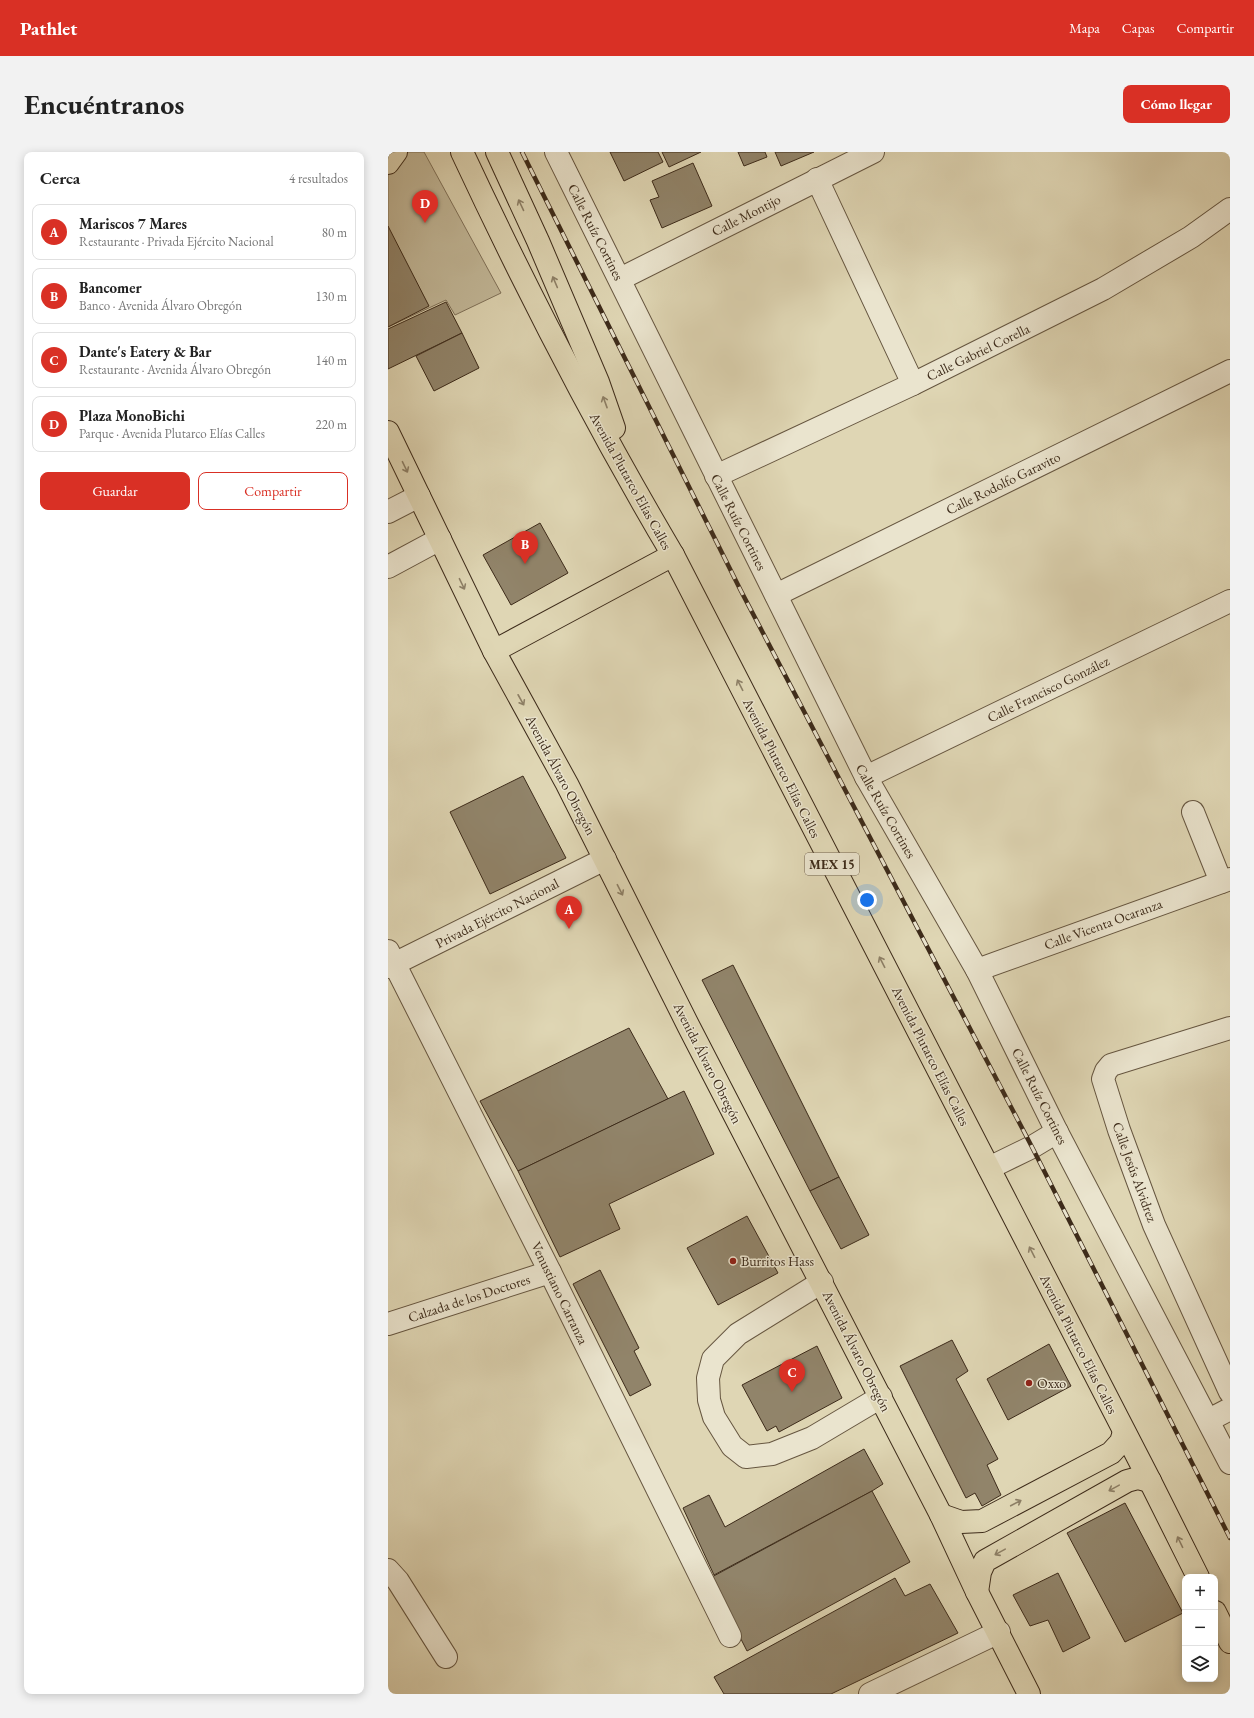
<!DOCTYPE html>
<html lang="es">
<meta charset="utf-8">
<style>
:root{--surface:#fff;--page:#f2f2f2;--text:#222;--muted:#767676;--line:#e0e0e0;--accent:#d93025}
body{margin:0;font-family:"EB Garamond",serif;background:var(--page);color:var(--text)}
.controls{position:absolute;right:12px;bottom:12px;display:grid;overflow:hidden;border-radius:8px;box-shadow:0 2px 10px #0003}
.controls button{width:36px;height:36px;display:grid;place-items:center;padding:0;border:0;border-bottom:1px solid var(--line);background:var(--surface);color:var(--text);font:20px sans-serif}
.you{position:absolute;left:479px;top:748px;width:14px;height:14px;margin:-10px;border:3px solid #fff;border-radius:50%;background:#1a73e8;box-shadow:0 0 0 6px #1a73e833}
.badge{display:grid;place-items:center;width:26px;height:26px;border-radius:50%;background:var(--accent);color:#fff;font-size:13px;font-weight:700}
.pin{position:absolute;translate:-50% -33px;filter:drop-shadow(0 1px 2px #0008)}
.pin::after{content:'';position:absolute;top:21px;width:14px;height:12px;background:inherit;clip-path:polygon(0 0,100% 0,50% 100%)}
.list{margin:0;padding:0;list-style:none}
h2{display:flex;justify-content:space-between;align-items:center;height:52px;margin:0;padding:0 16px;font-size:17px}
h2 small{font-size:13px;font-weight:400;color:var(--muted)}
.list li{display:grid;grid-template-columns:26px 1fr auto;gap:12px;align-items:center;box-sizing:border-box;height:56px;margin:0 8px 8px;padding:0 8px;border:1px solid var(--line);border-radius:8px}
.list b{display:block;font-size:15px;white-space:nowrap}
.list p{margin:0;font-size:13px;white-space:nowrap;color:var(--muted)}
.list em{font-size:13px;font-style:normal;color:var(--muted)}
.actions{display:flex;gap:8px;padding:12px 16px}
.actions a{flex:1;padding:9px 0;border:1px solid var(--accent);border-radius:8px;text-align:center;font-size:14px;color:var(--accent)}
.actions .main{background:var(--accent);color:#fff}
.icon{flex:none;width:22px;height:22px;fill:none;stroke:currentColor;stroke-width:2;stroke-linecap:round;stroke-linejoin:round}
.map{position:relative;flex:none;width:842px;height:1542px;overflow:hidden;border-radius:8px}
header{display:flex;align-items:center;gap:24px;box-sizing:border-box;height:56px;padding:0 20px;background:var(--accent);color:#fff}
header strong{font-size:19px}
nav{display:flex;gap:22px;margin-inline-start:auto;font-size:14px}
.intro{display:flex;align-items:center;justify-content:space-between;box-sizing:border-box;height:96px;padding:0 24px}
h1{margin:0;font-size:28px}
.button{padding:10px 18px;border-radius:8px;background:var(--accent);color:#fff;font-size:14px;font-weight:700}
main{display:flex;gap:24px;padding:0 24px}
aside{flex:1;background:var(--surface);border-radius:8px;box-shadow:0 2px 10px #0003}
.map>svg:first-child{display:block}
.green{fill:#c3b99a;stroke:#80725a}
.building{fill:#91846a;stroke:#3d2b1a}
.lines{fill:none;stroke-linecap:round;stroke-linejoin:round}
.minor-casing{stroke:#665640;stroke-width:24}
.highway-casing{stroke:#3d2b1a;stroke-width:24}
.minor{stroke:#eae4ce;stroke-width:22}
.highway{stroke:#dfd6b4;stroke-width:22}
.rail-casing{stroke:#3d2b1a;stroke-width:4.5}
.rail{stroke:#eae4ce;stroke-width:3;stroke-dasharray:9;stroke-linecap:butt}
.oneway{stroke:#8e8067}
.poi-dot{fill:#8f2418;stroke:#eae4ce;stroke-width:1.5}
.labels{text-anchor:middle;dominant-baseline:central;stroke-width:3;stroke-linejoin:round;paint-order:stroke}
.shield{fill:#eae4ce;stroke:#716250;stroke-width:1}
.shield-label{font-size:13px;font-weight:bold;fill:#3d2b1a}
.street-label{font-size:14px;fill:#3d2b1a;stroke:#eae4ce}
.poi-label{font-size:14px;fill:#3d2b1a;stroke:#eae4ce;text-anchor:start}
</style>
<header>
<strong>Pathlet</strong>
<nav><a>Mapa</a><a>Capas</a><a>Compartir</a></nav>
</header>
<div class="intro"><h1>Encuéntranos</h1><a class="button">Cómo llegar</a></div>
<main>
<aside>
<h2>Cerca<small>4 resultados</small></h2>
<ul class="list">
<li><span class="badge">A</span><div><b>Mariscos 7 Mares</b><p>Restaurante · Privada Ejército Nacional</p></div><em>80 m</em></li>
<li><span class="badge">B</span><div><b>Bancomer</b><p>Banco · Avenida Álvaro Obregón</p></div><em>130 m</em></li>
<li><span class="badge">C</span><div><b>Dante's Eatery &amp; Bar</b><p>Restaurante · Avenida Álvaro Obregón</p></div><em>140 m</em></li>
<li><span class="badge">D</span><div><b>Plaza MonoBichi</b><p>Parque · Avenida Plutarco Elías Calles</p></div><em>220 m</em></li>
</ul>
<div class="actions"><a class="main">Guardar</a><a>Compartir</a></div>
</aside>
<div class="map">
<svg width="842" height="1542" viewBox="0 0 842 1542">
<rect width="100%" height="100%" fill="#dfd6b4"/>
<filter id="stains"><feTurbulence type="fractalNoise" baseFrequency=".005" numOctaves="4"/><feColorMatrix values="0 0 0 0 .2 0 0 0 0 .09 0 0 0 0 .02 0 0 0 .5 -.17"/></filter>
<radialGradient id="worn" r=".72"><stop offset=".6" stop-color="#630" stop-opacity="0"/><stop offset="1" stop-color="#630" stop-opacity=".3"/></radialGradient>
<path class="green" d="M0,0h36l77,141 -46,22 -9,-15 -58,27z"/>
<g class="building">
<path d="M222,0h48l5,10 -39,19z"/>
<path d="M274,0h39l-32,15z"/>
<path d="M350,0h27l2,5 -23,9z"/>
<path d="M387,0h39l-33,14z"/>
<path d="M305,11l19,43 -50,22 -12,-28 9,-3 -7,-16z"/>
<path d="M0,74l41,80 -41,21z"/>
<path d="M58,150l16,31 -74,36v-40z"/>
<path d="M74,181l17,35 -45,23 -18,-35z"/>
<path d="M152,371l28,50 -57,32 -28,-50z"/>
<path d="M135,624l43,82 -76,36 -40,-82z"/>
<path d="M345,813l106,212 -29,14 -108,-211z"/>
<path d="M241,876l39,71 -150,72 -38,-70z"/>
<path d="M296,939l30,63 -105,50 11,25 -60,28 -42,-86z"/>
<path d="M451,1025l30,58 -28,14 -31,-58z"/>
<path d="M359,1064l31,57 -60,32 -31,-57z"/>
<path d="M212,1118l39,78 -5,3 17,34 -21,11 -57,-112z"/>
<path d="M564,1188l16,31 -12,8 42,80 -11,6 14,30 -19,11 -7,-13 -9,5 -66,-132z"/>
<path d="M661,1192l22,42 -63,34 -21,-41z"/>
<path d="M429,1194l25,52 -63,34 -3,-6 -9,5 -25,-46z"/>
<path d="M476,1297l19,35 -11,7 -158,84 -31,-67 26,-13 16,32z"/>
<path d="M484,1339l38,71 -163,89 -37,-73z"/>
<path d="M737,1351l58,110 -58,29 -58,-109z"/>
<path d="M670,1421l32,65 -27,14 -15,-32 -18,6 -17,-31z"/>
<path d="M507,1426l10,18 25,-12 28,49 -127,61h-107l-10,-17z"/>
</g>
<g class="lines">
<defs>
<g id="minor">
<path d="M168,0l310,625 111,193 80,162 173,331"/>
<path d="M429,27l96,205"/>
<path d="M232,127l253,-127"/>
<path d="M328,324l197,-92 190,-95 88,-52 39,-28"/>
<path d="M0,360l31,-16"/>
<path d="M0,415l52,-28"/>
<path d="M388,443l454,-224"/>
<path d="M478,625l364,-176"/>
<path d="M805,660l28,70"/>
<path d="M0,799l162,321 180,364"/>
<path d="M0,815l217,-108"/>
<path d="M589,818l253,-91"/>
<path d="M842,876l-119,37 -5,6 -3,8 16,51 35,95 76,167"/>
<path d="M601,1016l43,-21 25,-15"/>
<path d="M434,1130l-84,52 -25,25 -5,19 1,22 5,17 18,29 14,11 26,-3 40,-16 69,-41"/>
<path d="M0,1172l162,-52"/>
<path d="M821,1268l21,-11"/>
<path d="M0,1418l10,11 48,76"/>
<path d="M482,1542l129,-62"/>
</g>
<g id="highway">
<path d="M74,0c64,137 134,273 211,403l477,926 48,96"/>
<path d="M109,0l41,89 60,141 16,46"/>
<path d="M0,11l8,-11"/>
<path d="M0,280l106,219 73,133 122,243 252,488 36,77 52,102"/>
<path d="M106,499l179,-96"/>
<path d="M553,1363l20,7 21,-1 129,-68 10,-11 3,-10"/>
<path d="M589,1440l3,-20 5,-11 142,-80 11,-3 12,3"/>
<path d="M827,1460l15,30"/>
</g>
</defs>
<use href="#minor" class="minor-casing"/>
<use href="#highway" class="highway-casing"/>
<use href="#minor" class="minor"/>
<use href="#highway" class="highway"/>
<defs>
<path id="rail" d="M134,0l219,439 291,556 198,391"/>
</defs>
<use href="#rail" class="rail-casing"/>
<use href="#rail" class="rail"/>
</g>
<defs><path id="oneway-shaft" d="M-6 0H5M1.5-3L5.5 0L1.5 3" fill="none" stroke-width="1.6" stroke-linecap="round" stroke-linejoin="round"/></defs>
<g class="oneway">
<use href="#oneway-shaft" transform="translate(133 53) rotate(-115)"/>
<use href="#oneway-shaft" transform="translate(167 130) rotate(-113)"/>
<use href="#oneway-shaft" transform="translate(217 250) rotate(-110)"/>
<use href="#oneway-shaft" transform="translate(17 315) rotate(64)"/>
<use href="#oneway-shaft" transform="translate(74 432) rotate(64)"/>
<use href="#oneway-shaft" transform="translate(352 533) rotate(-117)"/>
<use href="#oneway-shaft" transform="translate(133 548) rotate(61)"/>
<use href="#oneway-shaft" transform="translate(232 738) rotate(63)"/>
<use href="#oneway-shaft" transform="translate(494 810) rotate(-117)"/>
<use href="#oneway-shaft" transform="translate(644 1100) rotate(-117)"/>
<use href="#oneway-shaft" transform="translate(726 1336) rotate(151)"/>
<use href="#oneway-shaft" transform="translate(628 1351) rotate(-28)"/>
<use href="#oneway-shaft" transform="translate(792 1390) rotate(-116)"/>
<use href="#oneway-shaft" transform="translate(612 1400) rotate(151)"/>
</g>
<g class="poi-dot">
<circle cx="345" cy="1109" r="4"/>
<circle cx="641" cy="1231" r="4"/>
</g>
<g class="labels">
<rect class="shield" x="417" y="701" width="54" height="22" rx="3"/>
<g class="shield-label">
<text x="444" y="712">MEX 15</text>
</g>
<g class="street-label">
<text transform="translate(358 63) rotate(-27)">Calle Montijo</text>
<text transform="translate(208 80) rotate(63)">Calle Ruíz Cortines</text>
<text transform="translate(590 200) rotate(-26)">Calle Gabriel Corella</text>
<text transform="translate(243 329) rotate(61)">Avenida Plutarco Elías Calles</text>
<text transform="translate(615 331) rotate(-26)">Calle Rodolfo Garavito</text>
<text transform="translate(351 370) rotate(63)">Calle Ruíz Cortines</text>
<text transform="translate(660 537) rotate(-26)">Calle Francisco González</text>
<text transform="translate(394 616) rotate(63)">Avenida Plutarco Elías Calles</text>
<text transform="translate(173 623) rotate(62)">Avenida Álvaro Obregón</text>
<text transform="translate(498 659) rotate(60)">Calle Ruíz Cortines</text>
<text transform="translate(109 761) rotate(-27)">Privada Ejército Nacional</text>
<text transform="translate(715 772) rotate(-20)">Calle Vicenta Ocaranza</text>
<text transform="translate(543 904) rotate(63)">Avenida Plutarco Elías Calles</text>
<text transform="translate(320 911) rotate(63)">Avenida Álvaro Obregón</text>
<text transform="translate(652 944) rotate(63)">Calle Ruíz Cortines</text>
<text transform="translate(747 1020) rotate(70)">Calle Jesús Alvidrez</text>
<text transform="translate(172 1141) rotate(64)">Venustiano Carranza</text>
<text transform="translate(81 1146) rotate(-18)">Calzada de los Doctores</text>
<text transform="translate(691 1192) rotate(63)">Avenida Plutarco Elías Calles</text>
<text transform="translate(469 1199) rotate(63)">Avenida Álvaro Obregón</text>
</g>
<g class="poi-label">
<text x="353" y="1109">Burritos Hass</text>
<text x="649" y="1231">Oxxo</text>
</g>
</g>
<rect width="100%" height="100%" filter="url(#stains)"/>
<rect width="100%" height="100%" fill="url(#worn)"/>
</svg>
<div class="controls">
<button>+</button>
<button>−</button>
<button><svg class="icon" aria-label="layers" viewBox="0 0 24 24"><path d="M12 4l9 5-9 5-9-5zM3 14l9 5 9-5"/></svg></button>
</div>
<div class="you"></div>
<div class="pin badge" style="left:181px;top:777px">A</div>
<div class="pin badge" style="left:137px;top:412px">B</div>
<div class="pin badge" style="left:404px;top:1240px">C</div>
<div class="pin badge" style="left:37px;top:71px">D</div>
</div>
</main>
